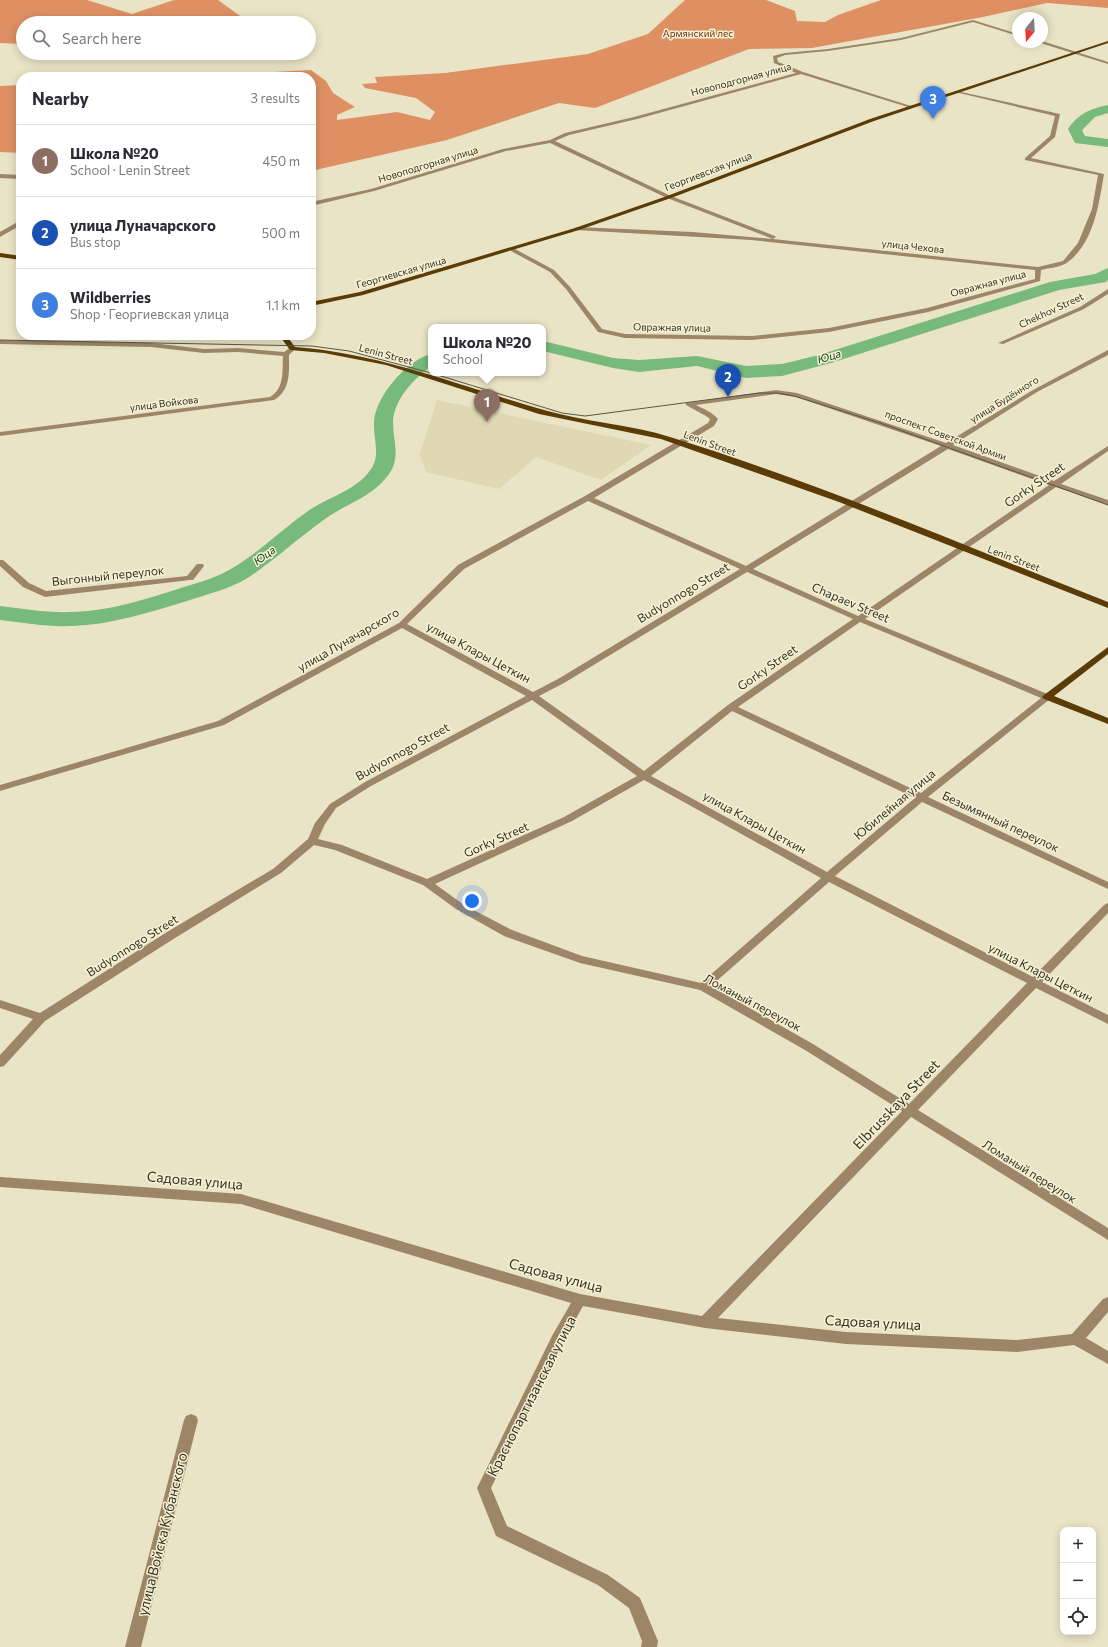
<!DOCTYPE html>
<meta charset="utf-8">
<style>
:root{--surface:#fff;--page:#f2f2f3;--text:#2b2b33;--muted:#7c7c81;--line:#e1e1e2;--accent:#347688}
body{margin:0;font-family:Commissioner,sans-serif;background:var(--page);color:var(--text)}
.controls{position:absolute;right:12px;bottom:12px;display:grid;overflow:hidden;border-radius:8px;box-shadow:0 2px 10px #0003}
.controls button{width:36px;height:36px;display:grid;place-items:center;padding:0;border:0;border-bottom:1px solid var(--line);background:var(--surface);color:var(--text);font:20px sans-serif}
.compass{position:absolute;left:1012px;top:12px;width:36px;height:36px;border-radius:50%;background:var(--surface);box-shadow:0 2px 10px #0003;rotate:198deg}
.you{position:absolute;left:472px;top:901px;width:14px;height:14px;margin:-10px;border:3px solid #fff;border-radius:50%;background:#1a73e8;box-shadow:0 0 0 6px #1a73e833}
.badge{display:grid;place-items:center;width:26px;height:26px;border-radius:50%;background:var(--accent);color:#fff;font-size:13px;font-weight:700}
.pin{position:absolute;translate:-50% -33px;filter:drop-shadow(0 1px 2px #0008)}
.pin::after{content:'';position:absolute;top:21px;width:14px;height:12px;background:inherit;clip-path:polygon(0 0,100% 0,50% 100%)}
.popup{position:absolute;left:428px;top:324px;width:118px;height:52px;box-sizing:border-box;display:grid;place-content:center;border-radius:8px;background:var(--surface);filter:drop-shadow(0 1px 3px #0005);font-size:13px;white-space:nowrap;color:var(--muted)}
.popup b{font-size:15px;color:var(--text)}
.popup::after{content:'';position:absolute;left:50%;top:100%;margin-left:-8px;border:8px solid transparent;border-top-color:var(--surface)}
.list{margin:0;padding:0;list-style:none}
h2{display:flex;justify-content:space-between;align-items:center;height:52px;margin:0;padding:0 16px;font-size:17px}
h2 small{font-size:13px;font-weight:400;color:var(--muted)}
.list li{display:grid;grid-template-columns:26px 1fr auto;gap:12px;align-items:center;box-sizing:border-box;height:72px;padding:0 16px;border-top:1px solid var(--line)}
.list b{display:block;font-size:15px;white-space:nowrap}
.list p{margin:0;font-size:13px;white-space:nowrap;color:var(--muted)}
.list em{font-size:13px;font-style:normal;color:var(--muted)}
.icon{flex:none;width:22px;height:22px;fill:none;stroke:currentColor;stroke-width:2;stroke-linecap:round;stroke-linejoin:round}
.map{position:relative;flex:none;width:1108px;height:1647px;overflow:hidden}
.search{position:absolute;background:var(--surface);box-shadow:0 2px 10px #0003;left:16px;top:16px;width:300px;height:44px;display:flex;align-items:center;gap:10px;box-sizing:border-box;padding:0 14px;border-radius:22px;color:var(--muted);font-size:15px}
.panel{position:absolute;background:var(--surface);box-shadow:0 2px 10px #0003;left:16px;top:72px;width:300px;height:268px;border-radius:16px}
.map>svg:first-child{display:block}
.built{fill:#dfd8b2}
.forest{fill:#de9063}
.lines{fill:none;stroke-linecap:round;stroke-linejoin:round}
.river{fill:#77ba7c;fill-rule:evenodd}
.minor{fill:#9d8668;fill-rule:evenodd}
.major{fill:#5b3b06;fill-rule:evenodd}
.tram{stroke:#595646;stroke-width:1}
.labels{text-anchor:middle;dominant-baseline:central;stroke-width:3;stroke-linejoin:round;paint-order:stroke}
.far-park-label{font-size:10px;fill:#683414;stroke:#f7f1d3}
.far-street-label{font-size:10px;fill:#333125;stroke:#f7f1d3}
.far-water-label{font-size:11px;font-style:italic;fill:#0d3e16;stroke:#f7f1d3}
.street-label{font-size:12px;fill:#333125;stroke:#f7f1d3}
.near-street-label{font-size:14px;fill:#333125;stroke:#f7f1d3}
</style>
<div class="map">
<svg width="1108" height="1647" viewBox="0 0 1108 1647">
<rect width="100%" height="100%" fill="#eae4c6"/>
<path class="built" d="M437,400l214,45 -50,35 -65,-23 -37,32 -73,-17 -6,-18z"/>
<g class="forest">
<path d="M0,0h87l45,14 42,-14h44l25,18 -25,-1 -13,6h-182v21l-23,-1z"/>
<path d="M685,0h81l29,11 2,10 28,1 13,-7 43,-15h227v8l-61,-5 -64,14 -171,31 -63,1 -154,59 -36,-5 -112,37 -136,31v-94h-136l136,-7 15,11 7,12 22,14 -18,8v5l60,-8 33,8 5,-8 -19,-14 -51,-10 -3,-4 15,-1 -2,-6 70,-4 143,-19 60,-20z"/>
<path d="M21,85v68l-21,-1v-66z"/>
</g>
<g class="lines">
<g class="river">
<path d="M1108,105v8l-13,4 -13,13 3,6 23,3v8l-33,-4 -7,-14c11,-16 22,-20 40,-24z"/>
<path d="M1108,268v12l-2,2 -47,8 -228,73 -49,13 -36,2 -49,-12 -58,6 -26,-4 -70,-17v-10l70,17 26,2 58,-4 49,10 36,-2 37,-9 231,-73 45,-8z"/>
<path d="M431,354v12c-17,13 -37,33 -38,56 0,19 8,35 -4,52 -16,23 -42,29 -64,45 -27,19 -51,42 -79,60 -19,11 -39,15 -59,22 -37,11 -76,24 -115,25 -24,1 -48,-3 -72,-6v-14c24,3 48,7 72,6 37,-1 72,-12 106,-23 18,-6 35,-10 51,-19 30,-17 54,-42 82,-61 20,-13 46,-19 60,-40 10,-14 2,-31 3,-47 1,-25 33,-62 57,-68z"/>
</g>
<g class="minor">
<path d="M973,20l45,14v2l-45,-14 -72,18 -73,11 -43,4 -8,3 1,4 25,10 108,34v2l-110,-34 -164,45 -68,16 -14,6 116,55 104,40 1,1 -3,2 265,28 25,-6 15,-18 14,-34 6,-34 -73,-15v-2l25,-22 5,-20 -100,-24 2,-1 103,23 -5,23 -24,21 73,16c-5,30 -10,68 -36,88 -6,5 -19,6 -27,8l-1,11 -112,31 -99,20 -77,8 -127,-2 -27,-6 -32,-43 -16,-17 -39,-21v-2h4l39,21 16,17 32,42 23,5 127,2 77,-8 98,-20 108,-29v-9l-284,-30 -176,-10v-2l2,-1 116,5 80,7 -106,-41 -117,-55 -44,8 -132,40 -63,15v-4l60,-13 132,-40 47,-9 15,-7 69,-16 162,-44 -22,-10 -1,-7 12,-3 43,-4 73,-11z"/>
<path d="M1042,41l66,21v2l-71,-22z"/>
<path d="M0,174l21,1v4l-21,-1z"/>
<path d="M21,220v5l-21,12v-5z"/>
<path d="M1108,289v5l-24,15 -81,35 -5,-1 82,-36z"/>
<path d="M0,340l151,3 53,6 34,-1 46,4 6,-4 5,1 -6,6c0,17 2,35 -15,45l-274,36v-4l270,-35c15,-9 12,-26 13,-41l-45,-4 -34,1 -53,-6 -151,-3z"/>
<path d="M1108,350v5l-71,37 -84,53 101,36 54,-35v5l-47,33 47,16v5l-52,-18 -191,132 185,76 2,2 -2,2 -122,98 180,85v7l-186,-87 -87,74 198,101 71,-72 4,-2v10l-66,69 66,33v9l-72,-36 -118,122 190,118v12l-197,-123 -193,201 128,14 171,8 55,-6 31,-35 5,-2v15l-22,26 22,13v13l-34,-19 -57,7 -171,-8 -141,-16 -122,-22 -21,38 -71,144 16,38 101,49 32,23 18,43 -1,6h-16l1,-6 -13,-33 -31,-23 -102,-49 -19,-48 75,-152 19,-33 -330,-99 -241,-17v-10l241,17 339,100 122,22 200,-205 -97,-61 -105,-60 -120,-27 -76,-27 -48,-27 -33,-24 -88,-35 -21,-5 -33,28 -106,65 -130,83 -41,45 -4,1v-12l33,-36 -33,-11v-8l40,13 127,-81 106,-63 35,-30 7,-16 15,-19 35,-22 161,-86 -124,-68 -178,97 -224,66v-6l218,-64 181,-98 59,-58 127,-69 123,-73 2,-4 -4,-3 -20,-11v-2l90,-13 21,3 149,50 87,-53zM776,394l20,3 145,49 -195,120 -152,-68 120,-72 4,-7c-6,-7 -14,-10 -22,-14zM948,449l101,36 -191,131 -105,-47zM588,501l152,68 -182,110 -25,13 -126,-68 57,-55zM747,572l106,47 -125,86 -84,66 -105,-75 25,-13zM860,622l181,76 -120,95 -183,-86zM532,700l105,76 -73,41 -137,62 -85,-34 -24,-6 7,-15 11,-16 35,-22zM732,711l183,87 -88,74 -176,-96zM644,780l177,98 -120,105 -119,-27 -70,-26 -48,-25 -29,-21 137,-63zM829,882l198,101 -118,121 -96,-60 -102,-58z"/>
<path d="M0,560h3l26,23 17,8 141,-15 10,-12h6l1,2 -11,14h-3l-145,17 -22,-10 -23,-21z"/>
<path d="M191,1414l5,2 2,4 -57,227h-16l59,-227 2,-4z"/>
</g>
<g class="major">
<path d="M1108,41v2l-234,78 -203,77 -92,32 -216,65 -52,11v-4l49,-10 215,-64 92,-32 203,-77z"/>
<path d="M0,253l21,3v4l-21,-3z"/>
<path d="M279,335h7l9,12c89,7 164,39 249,63 41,12 85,14 126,27 149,46 293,108 438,165v6l-269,-106 -178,-63 -122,-25 -153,-49 -62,-12 -34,-3z"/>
<path d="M1108,647v7l-54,42 54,22v6l-64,-25 -2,-2 2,-2z"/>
</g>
<g class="tram">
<path d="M0,340l312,6 37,5 82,22"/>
<path d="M431,373l131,40 23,3 174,-23h18l17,3 86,27 228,82"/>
</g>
</g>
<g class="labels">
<g class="far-park-label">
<text x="698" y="33">Армянский лес</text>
</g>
<g class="far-street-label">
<text transform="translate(741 79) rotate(-15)">Новоподгорная улица</text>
<text transform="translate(428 164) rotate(-17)">Новоподгорная улица</text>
<text transform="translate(708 171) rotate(-21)">Георгиевская улица</text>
<text transform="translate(913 246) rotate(6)">улица Чехова</text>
<text transform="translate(401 272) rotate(-16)">Георгиевская улица</text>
<text transform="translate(988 283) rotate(-15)">Овражная улица</text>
<text transform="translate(1051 310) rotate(-25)">Chekhov Street</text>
<text transform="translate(672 327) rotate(1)">Овражная улица</text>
<text transform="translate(386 354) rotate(15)">Lenin Street</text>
<text transform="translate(1004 399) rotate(-32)">улица Будённого</text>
<text transform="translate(164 403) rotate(-7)">улица Войкова</text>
<text transform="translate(946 435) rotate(20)">проспект Советской Армии</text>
<text transform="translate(710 443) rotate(20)">Lenin Street</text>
<text transform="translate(1014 558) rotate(21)">Lenin Street</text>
</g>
<g class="far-water-label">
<text transform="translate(829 356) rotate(-17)">Юца</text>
<text transform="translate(264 555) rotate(-36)">Юца</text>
</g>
<g class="street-label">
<text transform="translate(1034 484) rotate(-34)">Gorky Street</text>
<text transform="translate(108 575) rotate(-6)">Выгонный переулок</text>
<text transform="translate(683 592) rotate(-31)">Budyonnogo Street</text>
<text transform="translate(851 602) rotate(23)">Chapaev Street</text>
<text transform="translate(348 639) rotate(-30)">улица Луначарского</text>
<text transform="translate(479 652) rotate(28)">улица Клары Цеткин</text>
<text transform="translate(767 667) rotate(-35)">Gorky Street</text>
<text transform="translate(402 751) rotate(-29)">Budyonnogo Street</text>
<text transform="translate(894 804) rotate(-40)">Юбилейная улица</text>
<text transform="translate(1001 821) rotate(25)">Безымянный переулок</text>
<text transform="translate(755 822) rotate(29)">улица Клары Цеткин</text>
<text transform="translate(496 839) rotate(-24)">Gorky Street</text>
<text transform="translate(132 945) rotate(-32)">Budyonnogo Street</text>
<text transform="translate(1041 972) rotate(27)">улица Клары Цеткин</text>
<text transform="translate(753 1002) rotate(28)">Ломаный переулок</text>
<text transform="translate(1030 1171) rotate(32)">Ломаный переулок</text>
</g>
<g class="near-street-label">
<text transform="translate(896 1104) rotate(-46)">Elbrusskaya Street</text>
<text transform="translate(195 1180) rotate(5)">Садовая улица</text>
<text transform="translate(556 1275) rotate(15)">Садовая улица</text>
<text transform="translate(873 1322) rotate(3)">Садовая улица</text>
<text transform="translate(531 1396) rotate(-63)">Краснопартизанская улица</text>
<text transform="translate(162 1534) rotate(-76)">улица Войска Кубанского</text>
</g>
</g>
</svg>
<div class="controls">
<button>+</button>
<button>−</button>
<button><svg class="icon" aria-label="locate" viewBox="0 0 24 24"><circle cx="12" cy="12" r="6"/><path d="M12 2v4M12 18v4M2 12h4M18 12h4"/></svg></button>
</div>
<svg class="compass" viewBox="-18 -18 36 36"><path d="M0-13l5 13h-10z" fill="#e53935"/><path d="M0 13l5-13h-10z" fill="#7c7c81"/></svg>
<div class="you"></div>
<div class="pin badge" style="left:487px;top:422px;background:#8d6e63">1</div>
<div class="popup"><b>Школа №20</b>School</div>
<div class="pin badge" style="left:728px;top:397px;background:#1a4fb4">2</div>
<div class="pin badge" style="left:933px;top:119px;background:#3f7fe0">3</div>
<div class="search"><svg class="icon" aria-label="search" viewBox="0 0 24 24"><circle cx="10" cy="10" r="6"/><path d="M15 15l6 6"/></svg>Search here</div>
<section class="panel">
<h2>Nearby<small>3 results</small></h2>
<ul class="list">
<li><span class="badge" style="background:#8d6e63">1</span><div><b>Школа №20</b><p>School · Lenin Street</p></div><em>450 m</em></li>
<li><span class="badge" style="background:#1a4fb4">2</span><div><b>улица Луначарского</b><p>Bus stop</p></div><em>500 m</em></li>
<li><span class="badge" style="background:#3f7fe0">3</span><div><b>Wildberries</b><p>Shop · Георгиевская улица</p></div><em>1.1 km</em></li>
</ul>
</section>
</div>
